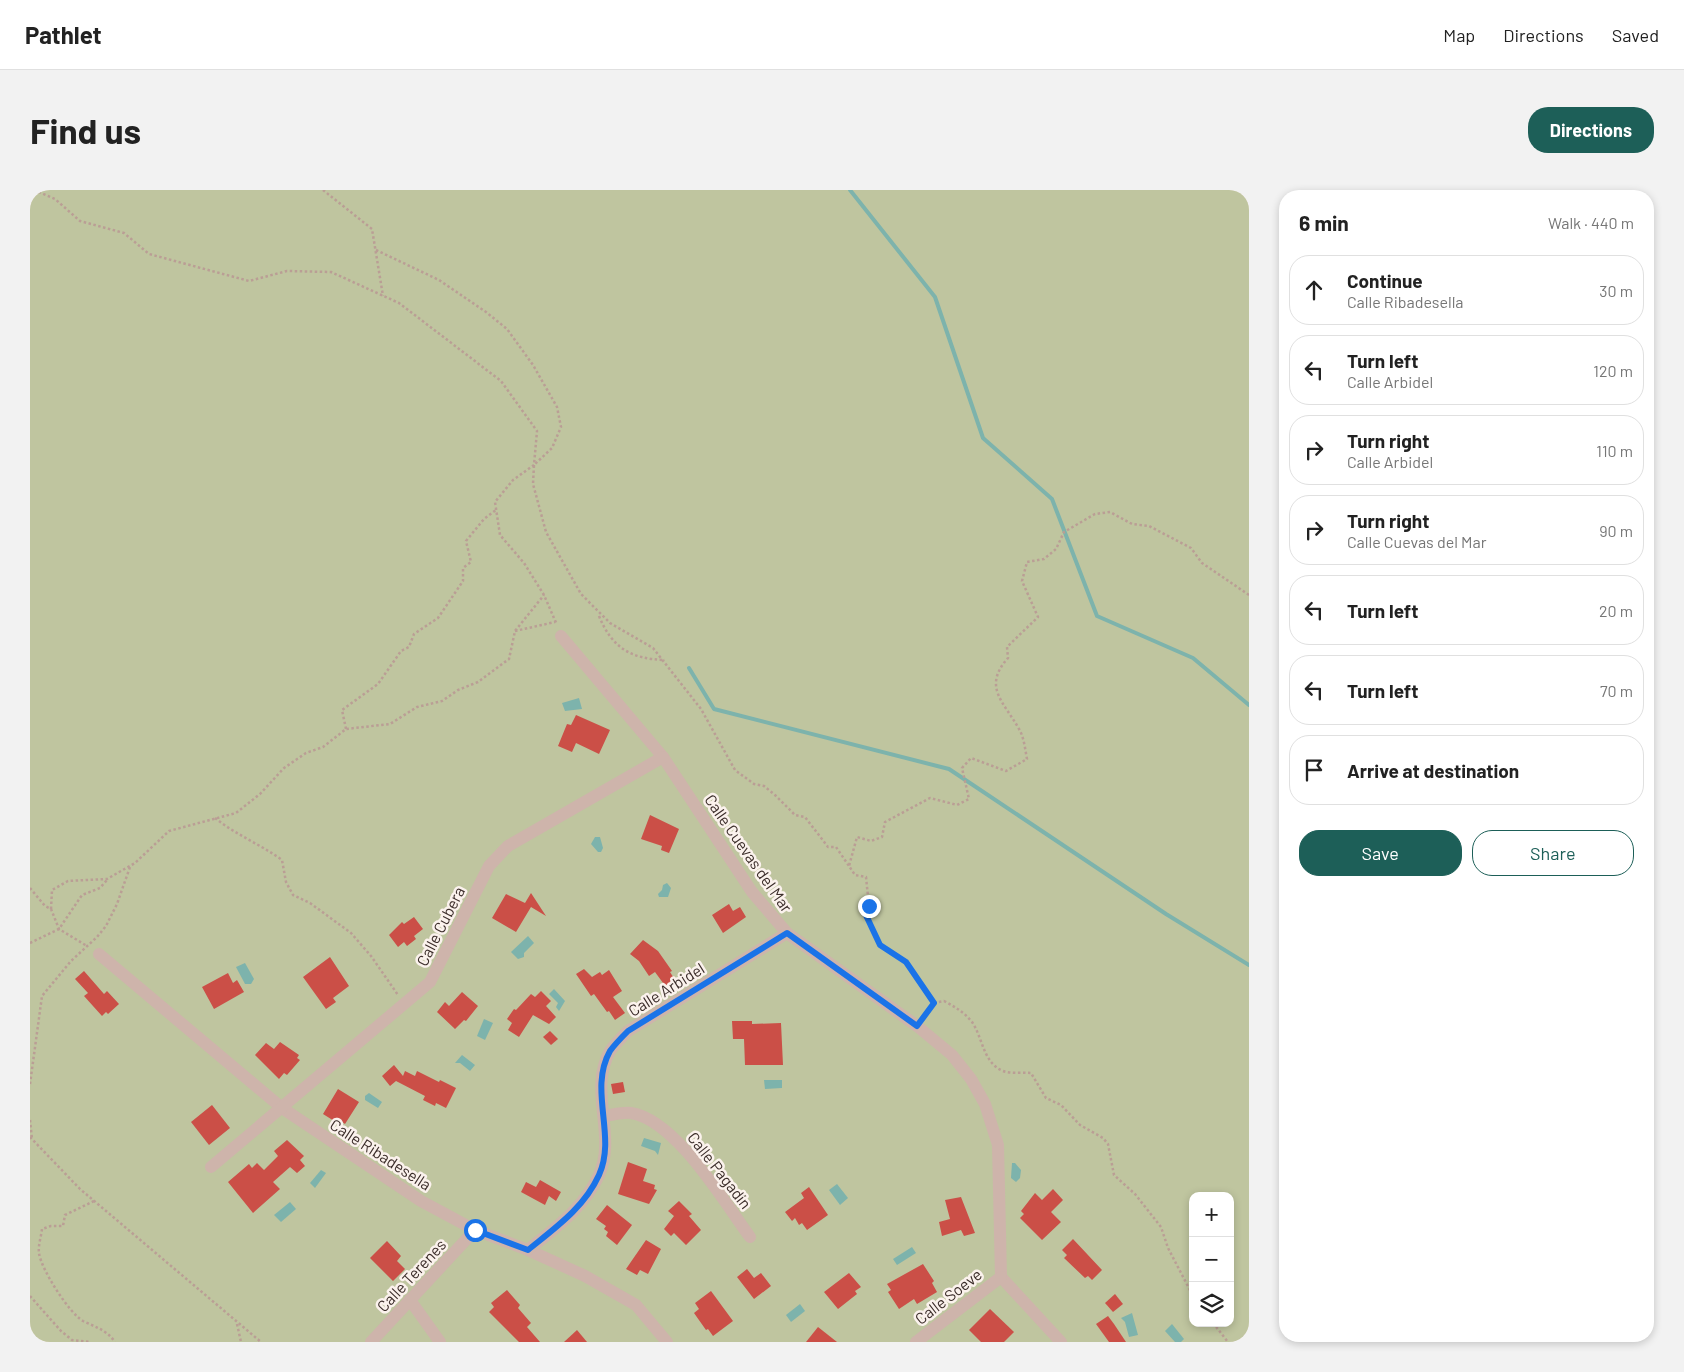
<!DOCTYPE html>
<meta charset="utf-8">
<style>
:root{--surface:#fff;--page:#f2f2f2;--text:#222;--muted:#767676;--line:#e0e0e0;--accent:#1d5f58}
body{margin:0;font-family:Barlow,sans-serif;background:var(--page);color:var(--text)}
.controls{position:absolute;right:15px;bottom:15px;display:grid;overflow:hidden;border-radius:10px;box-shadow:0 2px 8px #0003}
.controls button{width:45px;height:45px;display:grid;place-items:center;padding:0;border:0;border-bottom:1px solid var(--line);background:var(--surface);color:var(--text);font:25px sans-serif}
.stop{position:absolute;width:15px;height:15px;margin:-11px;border:4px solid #1a73e8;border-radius:50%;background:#fff}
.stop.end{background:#1a73e8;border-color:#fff;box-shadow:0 1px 5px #0008}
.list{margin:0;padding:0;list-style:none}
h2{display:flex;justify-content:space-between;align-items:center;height:65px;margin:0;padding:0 20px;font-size:21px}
h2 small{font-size:16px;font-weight:400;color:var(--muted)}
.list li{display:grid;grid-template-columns:32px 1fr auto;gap:15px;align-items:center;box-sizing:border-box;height:70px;margin:0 10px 10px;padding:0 10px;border:1px solid var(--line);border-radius:20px}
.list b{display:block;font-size:19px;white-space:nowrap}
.list p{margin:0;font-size:16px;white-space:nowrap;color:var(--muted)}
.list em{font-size:16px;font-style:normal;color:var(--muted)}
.actions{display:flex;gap:10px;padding:15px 20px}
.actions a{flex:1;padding:11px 0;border:1px solid var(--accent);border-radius:20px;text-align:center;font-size:18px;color:var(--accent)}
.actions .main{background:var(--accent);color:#fff}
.icon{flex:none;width:28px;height:28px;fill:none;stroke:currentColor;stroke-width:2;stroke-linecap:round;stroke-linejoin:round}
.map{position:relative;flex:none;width:1219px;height:1152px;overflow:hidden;border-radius:20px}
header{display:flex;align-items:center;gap:30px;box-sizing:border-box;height:70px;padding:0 25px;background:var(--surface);border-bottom:1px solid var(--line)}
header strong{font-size:24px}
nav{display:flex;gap:28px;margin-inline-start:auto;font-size:18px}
.intro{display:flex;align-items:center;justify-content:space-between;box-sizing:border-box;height:120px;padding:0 30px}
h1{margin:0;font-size:35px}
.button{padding:12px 22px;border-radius:20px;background:var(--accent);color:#fff;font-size:18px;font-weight:700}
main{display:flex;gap:30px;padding:0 30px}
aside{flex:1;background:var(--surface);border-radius:20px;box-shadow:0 2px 8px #0003}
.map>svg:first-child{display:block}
.green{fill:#bfc59f;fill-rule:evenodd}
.water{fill:#7db3ac}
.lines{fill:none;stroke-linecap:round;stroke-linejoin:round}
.stream{stroke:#7db3ac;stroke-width:4}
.building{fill:#cb4f47}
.path{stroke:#ba9e95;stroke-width:2.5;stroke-dasharray:2.5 2.5;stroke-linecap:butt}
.minor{stroke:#ceb4ab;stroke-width:12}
.route{stroke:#1a73e8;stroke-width:6}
.labels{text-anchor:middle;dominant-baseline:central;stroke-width:5;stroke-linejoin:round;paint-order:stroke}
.street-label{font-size:16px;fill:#3b2d2a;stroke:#fbf2ed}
</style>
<header>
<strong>Pathlet</strong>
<nav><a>Map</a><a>Directions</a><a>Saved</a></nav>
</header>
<div class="intro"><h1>Find us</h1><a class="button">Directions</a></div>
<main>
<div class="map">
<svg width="1219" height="1152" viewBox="0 0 1219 1152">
<rect width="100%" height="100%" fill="#f4e7e0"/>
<path class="green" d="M0,0h1219v1152h-1219zM1163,1006h37v127h-37z"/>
<g class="water">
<path d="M549,508l3,11 -17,2 -3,-8z"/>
<path d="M565,647h5l3,11 -2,4h-3l-7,-8z"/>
<path d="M637,693l4,5 -3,9h-9l-1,-3 4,-4 1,-5z"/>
<path d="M498,746l6,7 -10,10v4l-6,2 -7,-7z"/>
<path d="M215,773l9,16 -3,5h-6l-9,-17z"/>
<path d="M524,799l11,12 -6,10 -3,-4 2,-4 -9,-9z"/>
<path d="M454,829l9,4 -8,17 -8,-4z"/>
<path d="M432,865l13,10 -5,6 -10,-8h-5z"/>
<path d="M734,890h18v8l-17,1z"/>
<path d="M339,903l13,9 -4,6 -13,-8v-4z"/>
<path d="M614,948l17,5 -3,12 -3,-4 -14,-5z"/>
<path d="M982,973h3l6,7 -1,8 -4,4 -5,-4z"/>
<path d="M291,980l5,3 -11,15 -5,-5z"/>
<path d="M807,994l11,14 -8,7 -11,-15z"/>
<path d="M260,1012l6,7 -15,13 -7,-7z"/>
<path d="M882,1057l4,6 -19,12 -4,-6z"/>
<path d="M770,1114l5,7 -14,11 -5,-7z"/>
<path d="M1102,1123l6,22 -9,2 -4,-15 -4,-4z"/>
<path d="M1142,1134l12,15 -3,3h-6l-10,-11z"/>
</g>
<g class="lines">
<g class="stream">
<path d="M820,0l85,107 48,141 69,61 45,117 96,42 56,47"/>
<path d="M659,478l25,41 235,60 217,145 83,51"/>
</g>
</g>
<g class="building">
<path d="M546,525l34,15 -11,24 -23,-11 -4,9 -14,-6 9,-22 4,1z"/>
<path d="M620,625l29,14 -10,24 -8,-3 1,-4 -21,-7z"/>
<path d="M501,703l15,23 -15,-9 -15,25 -24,-14 14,-24 19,9z"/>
<path d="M699,714l4,7 7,-4 6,10 -23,16 -11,-18z"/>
<path d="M384,727l9,12 -9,7 2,3 -9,7 -3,-4 -6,5 -9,-12 13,-13 2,2z"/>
<path d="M613,750l15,11 14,20 -2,1 5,8 -9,7 -11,-15 -6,4 -10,-15 -9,-7z"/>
<path d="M300,767l19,29 -16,12 3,4 -10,7 -23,-32z"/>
<path d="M554,779l8,8 8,-5 2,3 7,-5 13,21 -9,6 12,16 -10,7 -6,-9 -2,1 -13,-18 -3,2 -15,-22z"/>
<path d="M54,781l20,23 3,-3 12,13 -11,10 -2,-2 -4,4 -18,-20 4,-3 -13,-14z"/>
<path d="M198,783l5,10 4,-3 7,12 -30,17 -12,-22z"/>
<path d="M511,801l10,10 -5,5 10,11 -7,7 -16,-9 -14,22 -11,-7 4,-7 -5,-4 7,-10 2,1 15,-16 4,3z"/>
<path d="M432,802l16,14 -12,15 -2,-1 -9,9 -18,-17 8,-10 4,4z"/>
<path d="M702,831h20v3l29,-1 2,42h-38l-1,-26h-11z"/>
<path d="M520,841l8,8 -7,6 -8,-8z"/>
<path d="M250,852l19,13 -2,3 3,2 -13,15 -3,-2 -5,6 -24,-24 11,-12 8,6z"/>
<path d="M364,875l9,11 2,-5 10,5 2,-5 22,11 1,-2 16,8 -10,20 -10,-5 -1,3 -12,-6 2,-4 -29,-15 -6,5 -8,-10z"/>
<path d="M593,892l2,10 -12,2 -2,-10z"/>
<path d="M308,899l21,13 -14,22 -4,-3 -2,3 -16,-10z"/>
<path d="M182,915l18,23 -21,17 -18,-23z"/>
<path d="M257,950l17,16 -4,4 5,6 -8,7 -7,-6 -17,15 7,7 -27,24 -25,-31 21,-18 3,4 5,-5 7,7 14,-14 -4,-5z"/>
<path d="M598,972l19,7 -4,12 12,4 -1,4 3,1 -8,14 -31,-10z"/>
<path d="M510,990l21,12 -5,9 -7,-5 -4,9 -24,-13 5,-10 10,5z"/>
<path d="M779,997l19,28 -21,15 -5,-7 -3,2 -4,-7 -3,3 -7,-9 19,-14 -3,-5z"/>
<path d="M1023,999l10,11 -12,12 10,10 -19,18 -22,-22 4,-4 -3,-3 14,-18 7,7z"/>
<path d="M931,1007l14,36 -11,3 -3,-6 -19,6 -3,-14 11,-3 -5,-19z"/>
<path d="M649,1011l13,13 -3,2 12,14 -15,15 -12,-12 -3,3 -7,-7 10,-13 -6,-5z"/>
<path d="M577,1015l25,20 -15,20 -11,-9 2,-4 -4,-3 2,-3 -10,-7z"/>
<path d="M1043,1049l29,31 -10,10 -4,-4 -3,2 -21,-20 3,-3 -5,-5z"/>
<path d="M616,1050l15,9 -13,25 -8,-4 -3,5 -11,-6z"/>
<path d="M357,1051l14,15 -4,5 8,8 -12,12 -23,-23z"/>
<path d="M893,1074l11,17 -2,2 5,9 -20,12 -3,-5 -15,10 -11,-17 3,-2 -4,-6z"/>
<path d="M717,1079l7,9 7,-5 10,13 -17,13 -17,-22z"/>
<path d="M819,1083l12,14 -6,4 2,3 -19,15 -14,-17z"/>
<path d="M477,1100l13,15 -2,3 13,15 -4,4 13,15h-21l-30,-30 5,-5 -3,-4z"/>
<path d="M681,1101l22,30 -20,15 -5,-7 -2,1 -12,-17 5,-4 -4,-6z"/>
<path d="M1085,1104l8,10 -10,8 -8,-9z"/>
<path d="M960,1119l24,23 -10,10h-23l-12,-12z"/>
<path d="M1078,1126l6,8 12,18h-17l-13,-18z"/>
<path d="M788,1137l19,15h-31z"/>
<path d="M547,1140l10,12h-23z"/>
</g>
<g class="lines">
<g class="path">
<path d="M4,0l21,9 25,22 44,12 25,21 100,27 38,-10 44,1 68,31 102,78 36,50 -3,34 -21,15 -18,22 5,33 24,28 20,32 13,30"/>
<path d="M293,0l49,39 11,67"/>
<path d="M346,60l63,30 47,32 21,17 26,36 24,42 4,20 -9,21 -18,17 -1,19 13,48 35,62 29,29 43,25 48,61 34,61 19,14 10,2 11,9 20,20 10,2 23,30h8l13,19"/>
<path d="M569,426c13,32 32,43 66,44"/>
<path d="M485,441l40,-9"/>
<path d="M316,539l-4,-19 36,-26 23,-33 8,-4 5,-13 24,-16 25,-37v-13l8,-6 -5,-21 18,-22 12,-9"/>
<path d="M185,628c21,17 45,26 67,42l4,22 7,13 17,8 41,30 20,23 27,39"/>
<path d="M0,698l15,18 6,3 8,20 28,17"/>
<path d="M21,719l1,-19 16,-9 39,-2 28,-16 34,-32 67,-18 24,-19 24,-26 22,-15 17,-6 23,-18 44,-5 27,-17 25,-6 16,-11 20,-8 31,-23 6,-28 29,-36"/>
<path d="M0,753l29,-14 23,-34 18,-7 7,-8"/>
<path d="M904,813l10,-2c11,6 20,11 28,21 11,16 11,41 31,49 8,3 19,1 28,2l15,25 15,7 19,20 23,13 5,6 6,31 21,19 26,33 7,21 25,48"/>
<path d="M893,827l11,-14 -28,-41 -26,-17 -16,-34 5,-5 -3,-29 -11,-2 -6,-9 8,-29 14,4 11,-4 3,-15 45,-24 27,7 12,-6 -7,-31 9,-10 35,13 21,-12c-2,-10 -3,-22 -8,-30 -15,-27 -37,-42 -11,-71l-1,-11 31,-30 -16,-36 5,-19 17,-3 12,-10 8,-17 31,-18 15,-2 22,12 17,2 42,22 11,15 47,32"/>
<path d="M0,894l12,-88 29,-35 26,-24 9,-11 11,-22 13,-37"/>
<path d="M0,930l2,19"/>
<path d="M0,947l50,52 181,153"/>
<path d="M64,1011l-29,14 -2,11h-12l-9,3c-1,8 -4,17 -3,24 2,16 30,60 44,68 12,6 24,9 32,21"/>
<path d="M0,1106l31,35 11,9 18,2"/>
<path d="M1183,1133l15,19"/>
<path d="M207,1134l4,18"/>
</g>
<g class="minor">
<path d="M531,446l102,121 89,135 35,41 130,93 35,29 19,24 14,25 13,41 3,132 60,65"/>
<path d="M69,764l183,154 139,93 54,29 53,20 57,26 51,29 31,37"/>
<path d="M574,926c8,-1 19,-4 27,-3 45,7 93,89 119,124"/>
<path d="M181,977l219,-185 59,-116 19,-20 155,-89"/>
<path d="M498,1060c27,-22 56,-42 71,-75 18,-39 -11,-85 11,-124 5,-7 12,-14 18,-20l159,-98"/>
<path d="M380,1110l30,42"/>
<path d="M341,1152l104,-112"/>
<path d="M886,1152l85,-65"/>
</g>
</g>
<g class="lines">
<path class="route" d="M445,1040l53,20c27,-22 56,-42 71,-75 18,-39 -11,-85 11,-124 5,-7 12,-14 18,-20l159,-98 130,93 17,-23 -28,-41 -26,-17 -16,-34 5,-5"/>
</g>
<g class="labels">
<g class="street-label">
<text transform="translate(719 663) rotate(55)">Calle Cuevas del Mar</text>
<text transform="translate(410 736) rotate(-63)">Calle Cubera</text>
<text transform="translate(636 799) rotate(-32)">Calle Arbidel</text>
<text transform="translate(351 964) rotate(33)">Calle Ribadesella</text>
<text transform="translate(690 980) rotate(52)">Calle Pagadín</text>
<text transform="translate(381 1085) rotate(-47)">Calle Terenes</text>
<text transform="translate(918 1106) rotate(-38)">Calle Soeve</text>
</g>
</g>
</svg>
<div class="controls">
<button>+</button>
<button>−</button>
<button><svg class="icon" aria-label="layers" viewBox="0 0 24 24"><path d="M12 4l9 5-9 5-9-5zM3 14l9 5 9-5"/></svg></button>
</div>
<div class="stop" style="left:445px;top:1040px"></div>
<div class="stop end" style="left:839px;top:716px"></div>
</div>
<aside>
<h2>6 min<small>Walk · 440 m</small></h2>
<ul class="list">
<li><svg class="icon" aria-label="ahead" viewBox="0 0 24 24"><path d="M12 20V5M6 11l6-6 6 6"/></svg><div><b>Continue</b><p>Calle Ribadesella</p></div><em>30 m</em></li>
<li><svg class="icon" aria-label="left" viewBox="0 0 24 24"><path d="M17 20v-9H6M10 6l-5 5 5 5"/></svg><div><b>Turn left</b><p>Calle Arbidel</p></div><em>120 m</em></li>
<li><svg class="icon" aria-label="right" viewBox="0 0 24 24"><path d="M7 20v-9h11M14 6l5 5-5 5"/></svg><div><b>Turn right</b><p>Calle Arbidel</p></div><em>110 m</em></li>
<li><svg class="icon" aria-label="right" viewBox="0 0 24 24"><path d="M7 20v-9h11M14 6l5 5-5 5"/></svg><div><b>Turn right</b><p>Calle Cuevas del Mar</p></div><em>90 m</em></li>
<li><svg class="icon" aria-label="left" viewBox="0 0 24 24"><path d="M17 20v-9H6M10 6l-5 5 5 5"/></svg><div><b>Turn left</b></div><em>20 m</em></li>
<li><svg class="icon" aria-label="left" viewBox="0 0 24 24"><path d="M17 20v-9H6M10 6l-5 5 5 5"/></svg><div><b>Turn left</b></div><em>70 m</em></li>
<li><svg class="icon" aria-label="arrive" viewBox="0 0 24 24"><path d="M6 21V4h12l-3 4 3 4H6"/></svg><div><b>Arrive at destination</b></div></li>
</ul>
<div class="actions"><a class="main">Save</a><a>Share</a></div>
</aside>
</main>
